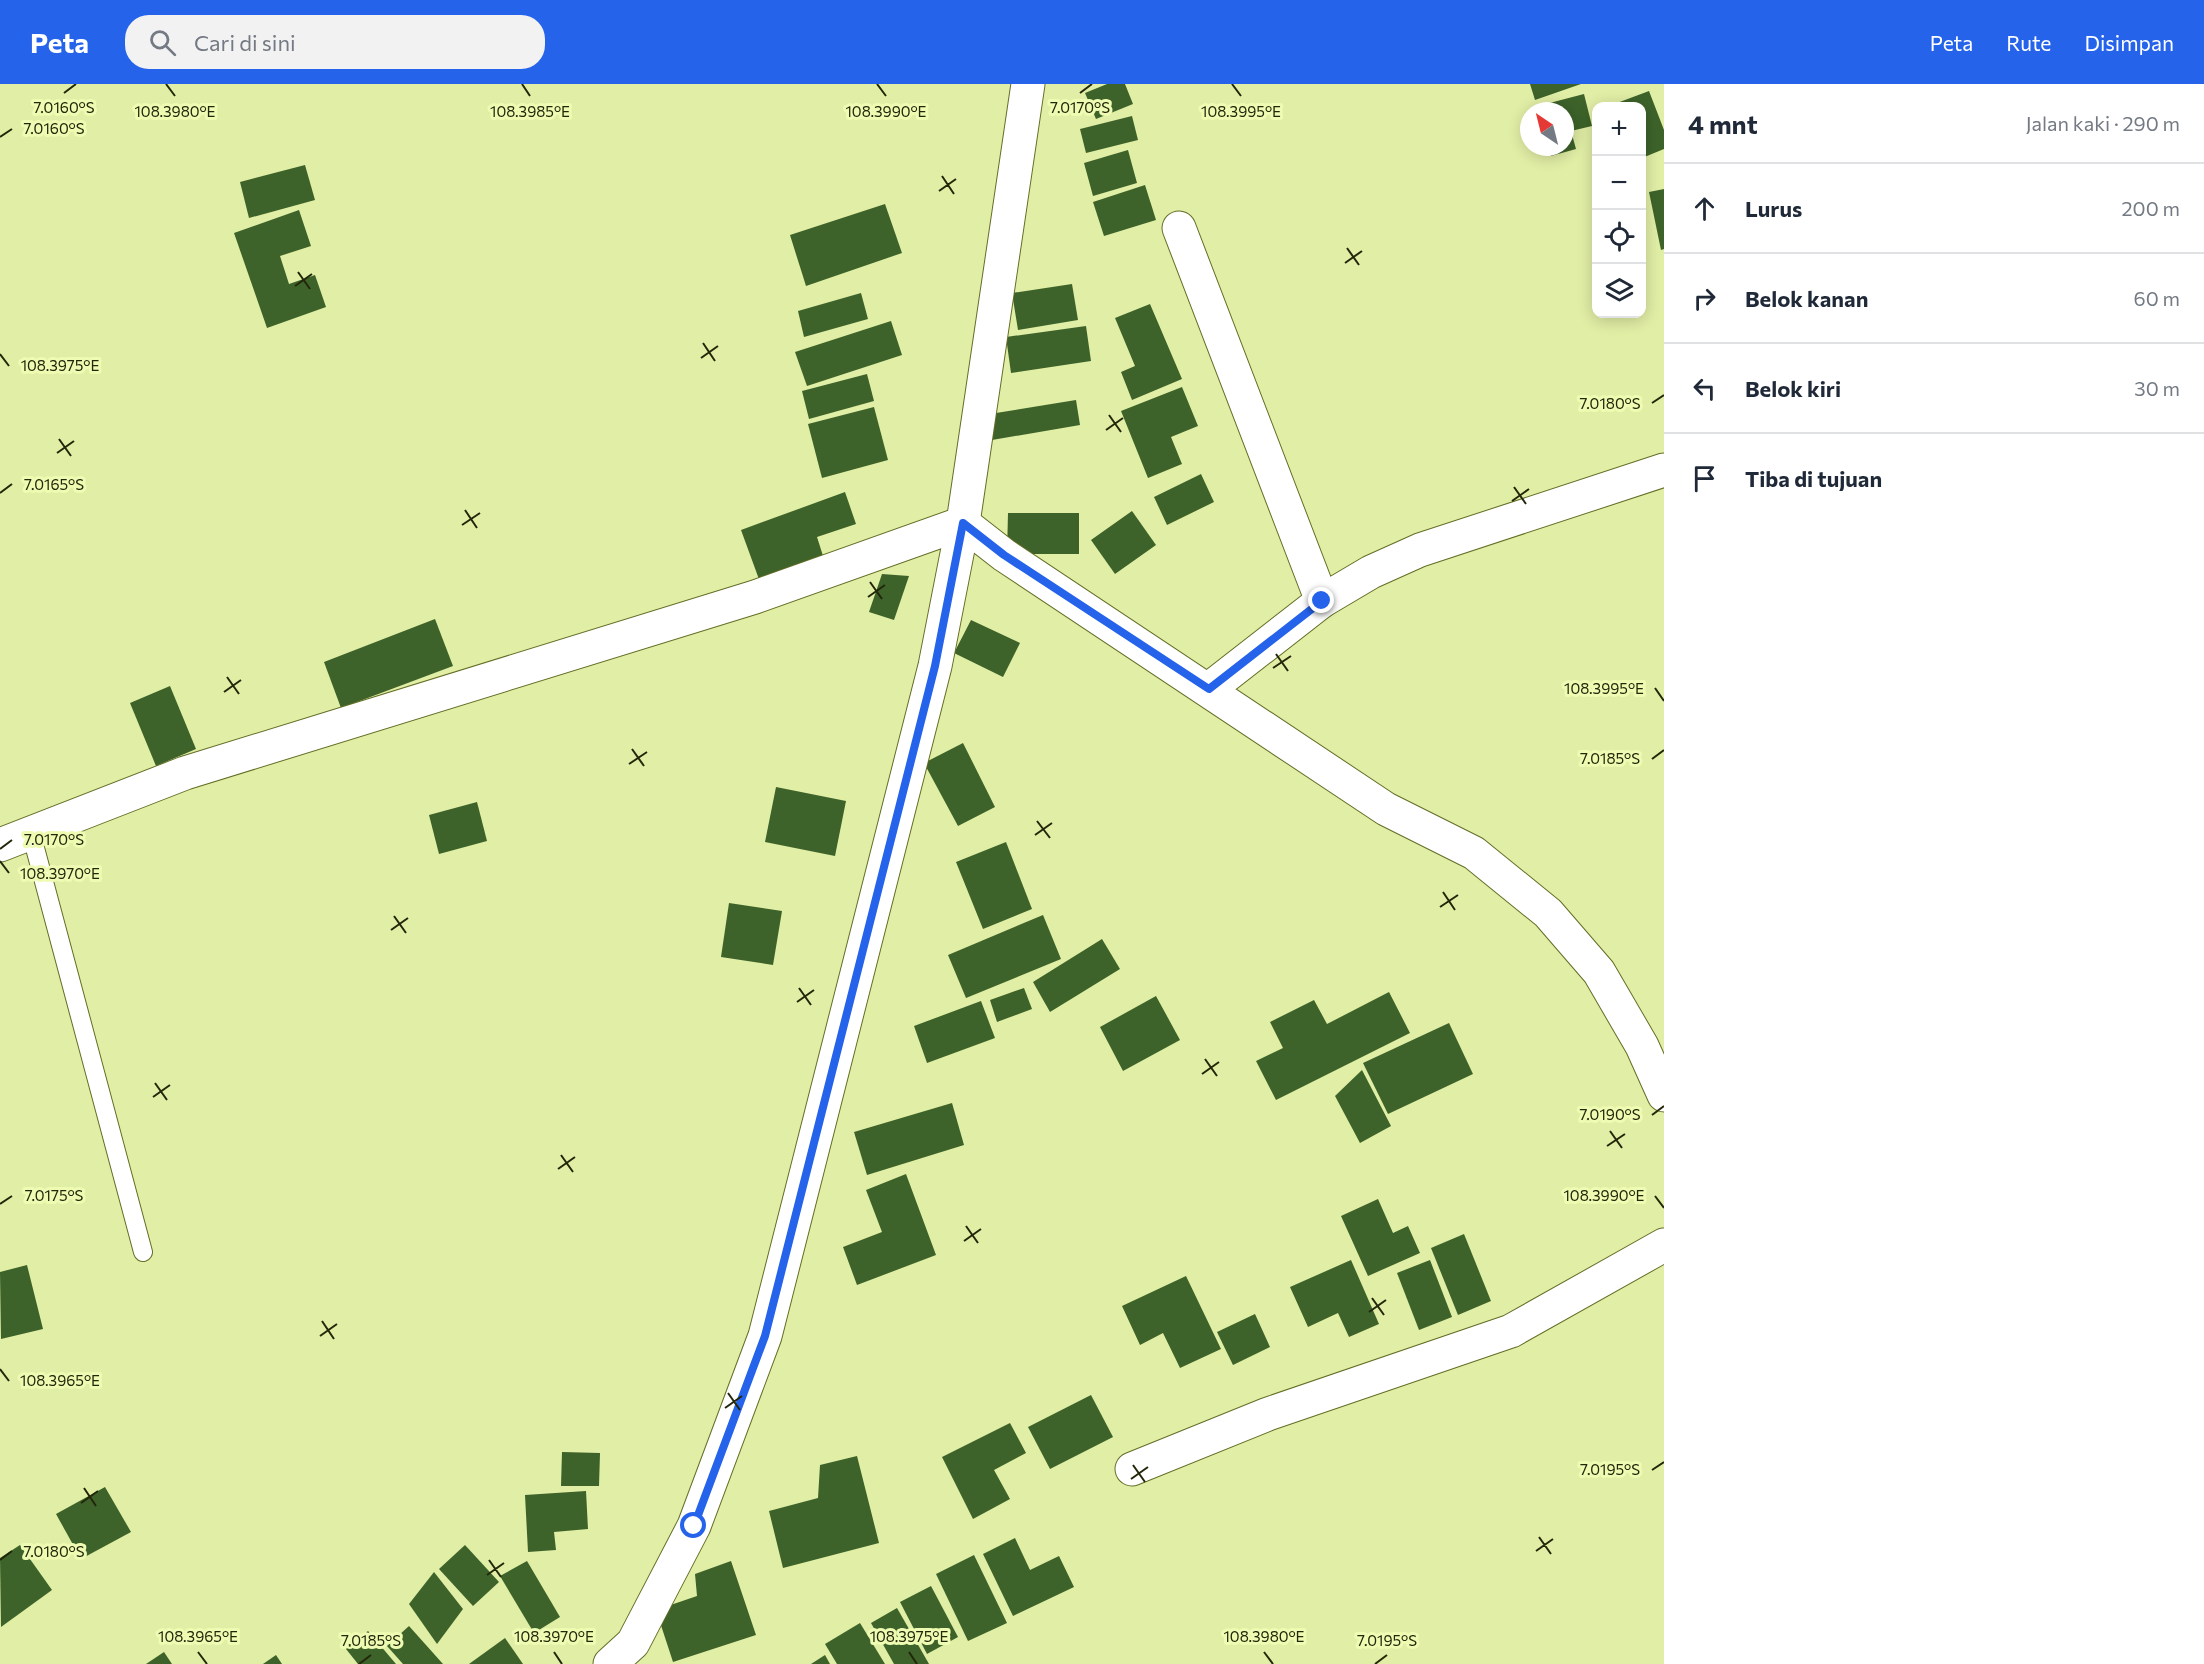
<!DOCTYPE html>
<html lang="id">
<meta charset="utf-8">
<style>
:root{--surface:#fff;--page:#f2f2f3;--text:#1f2937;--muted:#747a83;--line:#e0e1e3;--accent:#2563eb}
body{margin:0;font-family:Commissioner,sans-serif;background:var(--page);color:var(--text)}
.controls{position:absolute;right:18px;top:18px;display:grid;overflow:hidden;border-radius:12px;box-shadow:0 3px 15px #0003}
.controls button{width:54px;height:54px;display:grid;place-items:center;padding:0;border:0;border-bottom:2px solid var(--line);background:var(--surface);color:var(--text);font:30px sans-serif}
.compass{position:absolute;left:1520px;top:18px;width:54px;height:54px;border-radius:50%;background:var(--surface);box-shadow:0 3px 15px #0003;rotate:325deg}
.stop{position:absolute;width:18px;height:18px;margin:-14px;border:4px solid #2563eb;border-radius:50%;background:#fff}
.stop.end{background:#2563eb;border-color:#fff;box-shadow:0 2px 6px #0008}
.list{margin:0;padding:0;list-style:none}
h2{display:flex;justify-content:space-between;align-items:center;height:78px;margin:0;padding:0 24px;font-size:26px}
h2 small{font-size:20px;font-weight:400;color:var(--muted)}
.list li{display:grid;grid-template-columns:39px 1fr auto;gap:18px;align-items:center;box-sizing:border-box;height:90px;padding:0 24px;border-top:2px solid var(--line)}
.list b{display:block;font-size:22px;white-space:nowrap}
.list em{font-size:20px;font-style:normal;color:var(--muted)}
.icon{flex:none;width:33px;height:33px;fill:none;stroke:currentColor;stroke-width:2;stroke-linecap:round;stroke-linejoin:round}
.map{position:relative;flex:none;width:1664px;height:1580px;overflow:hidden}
header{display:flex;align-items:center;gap:36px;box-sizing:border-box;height:84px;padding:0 30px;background:var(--accent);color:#fff}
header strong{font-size:28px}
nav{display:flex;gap:33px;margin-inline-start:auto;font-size:21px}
.search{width:420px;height:54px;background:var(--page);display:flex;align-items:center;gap:15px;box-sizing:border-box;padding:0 21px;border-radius:24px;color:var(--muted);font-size:22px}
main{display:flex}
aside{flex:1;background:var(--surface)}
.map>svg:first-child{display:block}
.building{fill:#3d632a}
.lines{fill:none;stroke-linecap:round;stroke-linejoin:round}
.lane-casing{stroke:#646d26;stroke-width:20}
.street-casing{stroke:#646d26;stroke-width:35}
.lane{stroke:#fff;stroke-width:18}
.street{stroke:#fff;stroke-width:33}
.route{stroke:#2563eb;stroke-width:8}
.ticks{fill:none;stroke:#23270a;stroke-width:2}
.ticks-label{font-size:15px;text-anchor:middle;fill:#23270a;stroke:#eefbb2;stroke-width:6;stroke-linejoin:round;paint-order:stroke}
</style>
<header>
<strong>Peta</strong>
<div class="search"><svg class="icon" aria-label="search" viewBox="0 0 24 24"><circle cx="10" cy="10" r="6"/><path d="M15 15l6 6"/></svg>Cari di sini</div>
<nav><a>Peta</a><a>Rute</a><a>Disimpan</a></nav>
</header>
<main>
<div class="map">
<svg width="1664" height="1580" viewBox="0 0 1664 1580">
<rect width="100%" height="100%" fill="#e1eea5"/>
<g class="building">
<path d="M1107,0h18l8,20 -37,15 -11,-26z"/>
<path d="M1530,0h51l-46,16z"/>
<path d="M1649,7l15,39v19l-22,9v-52h-33z"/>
<path d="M1584,10l8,32 -21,5 5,18 -25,7 -3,-9h17v-36h-26l-1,-5z"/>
<path d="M1132,32l6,24 -52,13 -6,-24z"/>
<path d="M1128,66l9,33 -44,13 -9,-33z"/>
<path d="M305,81l10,35 -66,18 -9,-36z"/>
<path d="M1145,101l11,35 -52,16 -11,-34z"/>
<path d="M1664,105v60l-3,1 -12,-58z"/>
<path d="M885,120l17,49 -96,33 -16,-51z"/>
<path d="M299,126l12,36 -31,10 9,28 26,-9 11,32 -59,21 -33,-95z"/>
<path d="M1072,200l6,36 -60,10 -6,-37z"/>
<path d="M861,209l7,26 -64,18 -6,-26z"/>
<path d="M1150,220l32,75 -50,21 -11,-28 14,-6 -20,-48z"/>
<path d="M891,237l11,34 -95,31 -12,-34z"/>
<path d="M1086,242l5,35 -80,12 -5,-36z"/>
<path d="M867,290l7,27 -65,18 -7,-28z"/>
<path d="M1182,303l16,39 -27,11 11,27 -34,14 -27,-67z"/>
<path d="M1076,316l4,25 -88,15 4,-27z"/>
<path d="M874,323l14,53 -66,18 -14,-54z"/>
<path d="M1201,390l13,28 -47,23 -13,-28z"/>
<path d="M845,408l11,32 -39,13 7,22 -64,23 -19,-52z"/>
<path d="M1132,427l24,34 -41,29 -24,-34z"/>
<path d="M1008,429h71v41h-72z"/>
<path d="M882,490l27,2 -15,44 -25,-8z"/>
<path d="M435,535l18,47 -112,42 -17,-46z"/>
<path d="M971,536l49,23 -17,34 -49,-24z"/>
<path d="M170,602l26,63 -40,17 -26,-63z"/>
<path d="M963,659l32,64 -37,19 -34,-63z"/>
<path d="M776,703l70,14 -11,55 -70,-14z"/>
<path d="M477,718l10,39 -48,13 -10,-39z"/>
<path d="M1006,758l26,67 -49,20 -27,-67z"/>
<path d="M729,819l53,8 -9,54 -52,-8z"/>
<path d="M1043,831l18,44 -95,39 -18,-43z"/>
<path d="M1102,855l18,30 -70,43 -17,-30z"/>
<path d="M1024,904l8,21 -35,13 -7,-22z"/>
<path d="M1389,908l21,41 -134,67 -20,-39 27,-13 -13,-26 44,-22 13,24z"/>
<path d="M1156,912l24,44 -57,31 -23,-44z"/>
<path d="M981,917l14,37 -68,25 -13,-37z"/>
<path d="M1449,939l24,51 -85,40 -25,-51z"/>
<path d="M1362,986l29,56 -31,17 -25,-47z"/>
<path d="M952,1019l12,42 -97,30 -13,-43z"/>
<path d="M906,1090l30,81 -79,30 -14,-38 39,-15 -16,-42z"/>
<path d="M1378,1115l15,34 15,-7 12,27 -52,23 -27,-60z"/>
<path d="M1464,1150l27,67 -33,14 -27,-67z"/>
<path d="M1351,1176l28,64 -30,13 -11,-24 -30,14 -18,-40z"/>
<path d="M1430,1176l22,57 -33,13 -22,-57z"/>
<path d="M27,1181l16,64 -42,10 -1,-67z"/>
<path d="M1186,1192l35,73 -41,19 -17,-35 -23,12 -18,-39z"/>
<path d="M1255,1230l15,33 -37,18 -16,-33z"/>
<path d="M1091,1311l22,42 -63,32 -22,-42z"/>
<path d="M1010,1339l16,30 -32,17 16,29 -37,20 -31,-62z"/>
<path d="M562,1368l38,1 -1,33h-38z"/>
<path d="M857,1372l22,87 -96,25 -14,-57 49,-13 2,-33z"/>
<path d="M105,1403l26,45 -50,27 -25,-45z"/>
<path d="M586,1407l2,38 -34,3 2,18 -28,2 -3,-57z"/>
<path d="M1015,1454l15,32 29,-14 15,31 -61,29 -30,-62z"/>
<path d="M20,1461l32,45 -51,37 -1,-69z"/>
<path d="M465,1461l34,37 -26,24 -34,-37z"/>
<path d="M974,1471l33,68 -39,18 -32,-67z"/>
<path d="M527,1477l33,56 -26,16 -34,-57z"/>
<path d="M731,1477l25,74 -83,27 -17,-52 41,-14 -2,-22z"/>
<path d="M434,1488l29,37 -26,35 -28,-40z"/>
<path d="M931,1502l27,51 -31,17 -27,-52z"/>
<path d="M897,1524l32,56h-35l-23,-41z"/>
<path d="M860,1539l25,41h-48l-12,-20z"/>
<path d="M409,1542l34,38h-40l-16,-18z"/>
<path d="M368,1547l28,33h-38l-12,-15z"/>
<path d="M505,1554l18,26h-54z"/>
<path d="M164,1568l8,12h-26z"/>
<path d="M276,1571l6,9h-19z"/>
<path d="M825,1571l5,9h-19z"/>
</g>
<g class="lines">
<defs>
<path id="lane" d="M31,749l112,419"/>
<g id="street">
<path d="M1179,144l143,373"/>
<path d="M1209,605l113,-88 49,-29 49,-22 244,-80"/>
<path d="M0,761l185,-72 570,-176 208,-74 41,32 382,254 88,44 74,60 51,59 43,74 22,49"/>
<path d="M1132,1385l136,-55 243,-83 153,-86"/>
<path d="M610,1580l23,-21 61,-117 71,-190 170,-670 28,-143 65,-439"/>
</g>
</defs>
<use href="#lane" class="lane-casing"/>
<use href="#street" class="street-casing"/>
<use href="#lane" class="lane"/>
<use href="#street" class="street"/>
</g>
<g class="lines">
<path class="route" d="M694,1442l71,-190 170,-670 28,-143 41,32 205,134 113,-88"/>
</g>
<path class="ticks" d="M166,0l9,12M522,0l8,12M877,0l9,12M1232,0l9,12M64,9l12,-9M1080,9l12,-9M0,53l12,-8M942,92l12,18M939,107l17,-12M1347,164l12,17M1345,179l17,-12M298,188l12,17M295,202l17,-12M703,259l12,18M0,270l9,12M701,274l17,-12M1652,319l12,-8M1109,331l12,17M1106,346l17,-12M59,355l12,17M57,369l17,-12M1514,403l12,17M0,409l12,-9M1512,417l17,-12M465,426l12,18M462,441l18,-12M870,498l12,17M868,513l17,-12M1276,570l12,17M1273,584l18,-12M227,593l12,17M1655,604l9,13M224,608l17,-12M632,665l12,17M1652,675l12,-9M629,680l18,-12M1037,737l13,17M1035,751l17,-12M0,765l12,-9M0,777l9,12M1443,808l12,18M1440,823l18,-12M394,832l12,17M391,846l17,-12M799,904l12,17M797,918l17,-12M1205,975l12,17M1202,990l17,-12M155,999l12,17M153,1013l17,-12M1652,1031l12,-9M1610,1047l12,17M1607,1062l18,-12M561,1071l12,17M558,1085l17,-12M1655,1112l9,12M0,1120l12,-8M966,1142l12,17M964,1157l17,-12M1372,1214l12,17M1369,1228l17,-12M322,1237l12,18M320,1252l17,-12M0,1285l9,12M728,1309l12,17M725,1324l17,-12M1133,1381l12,17M1652,1386l12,-8M1131,1395l17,-12M84,1404l12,18M81,1419l17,-12M1539,1453l12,17M1536,1467l17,-12M0,1476l12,-9M489,1476l12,17M487,1491l17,-12M198,1568l9,12M554,1568l8,12M909,1568l8,12M1264,1568l9,12M359,1580l12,-9M1375,1580l12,-9"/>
<g class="ticks-label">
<text x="64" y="29">7.0160°S</text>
<text x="1080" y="29">7.0170°S</text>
<text x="175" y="33">108.3980°E</text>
<text x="530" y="33">108.3985°E</text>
<text x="886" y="33">108.3990°E</text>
<text x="1241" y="33">108.3995°E</text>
<text x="54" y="50">7.0160°S</text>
<text x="60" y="287">108.3975°E</text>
<text x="1610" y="325">7.0180°S</text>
<text x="54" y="406">7.0165°S</text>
<text x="1604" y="610">108.3995°E</text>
<text x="1610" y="680">7.0185°S</text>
<text x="54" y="761">7.0170°S</text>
<text x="60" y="795">108.3970°E</text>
<text x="1610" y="1036">7.0190°S</text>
<text x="54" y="1117">7.0175°S</text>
<text x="1604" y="1117">108.3990°E</text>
<text x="60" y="1302">108.3965°E</text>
<text x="1610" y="1391">7.0195°S</text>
<text x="54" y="1473">7.0180°S</text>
<text x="198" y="1558">108.3965°E</text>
<text x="554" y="1558">108.3970°E</text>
<text x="909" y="1558">108.3975°E</text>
<text x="1264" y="1558">108.3980°E</text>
<text x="371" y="1562">7.0185°S</text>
<text x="1387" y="1562">7.0195°S</text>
</g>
</svg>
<div class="controls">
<button>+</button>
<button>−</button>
<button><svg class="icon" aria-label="locate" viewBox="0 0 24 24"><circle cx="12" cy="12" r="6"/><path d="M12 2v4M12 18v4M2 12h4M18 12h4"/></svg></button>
<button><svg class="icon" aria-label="layers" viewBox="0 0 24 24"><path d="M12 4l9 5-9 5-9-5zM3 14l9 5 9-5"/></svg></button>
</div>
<svg class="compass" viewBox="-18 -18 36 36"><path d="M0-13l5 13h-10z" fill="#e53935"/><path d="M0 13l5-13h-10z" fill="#747a83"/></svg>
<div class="stop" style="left:694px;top:1442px"></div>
<div class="stop end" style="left:1322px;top:517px"></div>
</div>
<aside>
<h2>4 mnt<small>Jalan kaki · 290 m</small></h2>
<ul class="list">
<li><svg class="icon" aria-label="ahead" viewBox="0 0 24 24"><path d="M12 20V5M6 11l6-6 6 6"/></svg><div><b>Lurus</b></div><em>200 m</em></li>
<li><svg class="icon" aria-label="right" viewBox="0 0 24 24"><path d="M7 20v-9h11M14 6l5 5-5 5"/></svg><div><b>Belok kanan</b></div><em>60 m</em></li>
<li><svg class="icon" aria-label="left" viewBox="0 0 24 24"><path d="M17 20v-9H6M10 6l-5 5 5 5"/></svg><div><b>Belok kiri</b></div><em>30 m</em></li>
<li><svg class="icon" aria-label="arrive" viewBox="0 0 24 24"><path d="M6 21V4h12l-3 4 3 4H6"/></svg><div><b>Tiba di tujuan</b></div></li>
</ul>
</aside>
</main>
